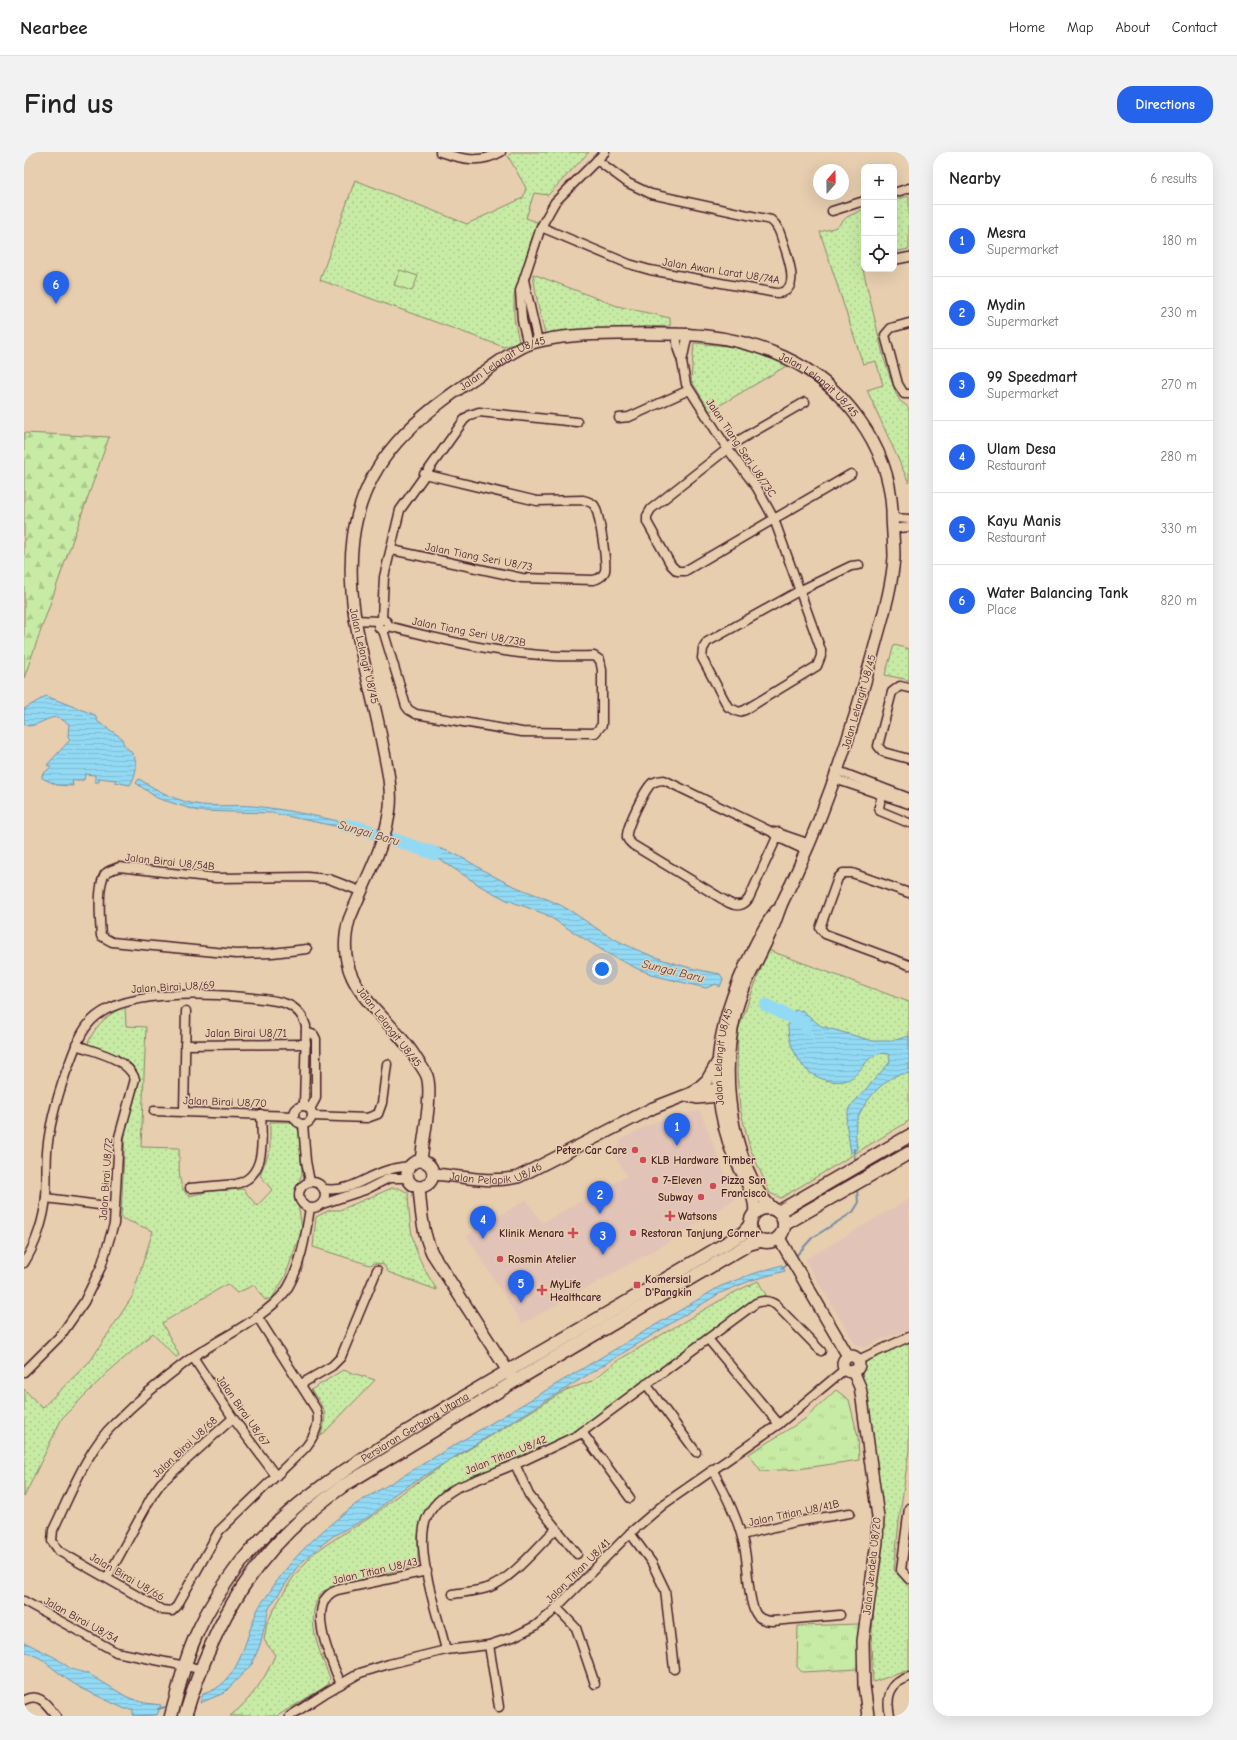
<!DOCTYPE html>
<meta charset="utf-8">
<style>
:root{--surface:#fff;--page:#f2f2f2;--text:#222;--muted:#767676;--line:#e0e0e0;--accent:#2563eb}
body{margin:0;font-family:"Comic Neue",sans-serif;background:var(--page);color:var(--text)}
.controls{position:absolute;right:12px;top:12px;display:grid;overflow:hidden;border-radius:8px;box-shadow:0 4px 16px #0002}
.controls button{width:36px;height:36px;display:grid;place-items:center;padding:0;border:0;border-bottom:1px solid var(--line);background:var(--surface);color:var(--text);font:20px sans-serif}
.compass{position:absolute;left:789px;top:12px;width:36px;height:36px;border-radius:50%;background:var(--surface);box-shadow:0 4px 16px #0002;rotate:20deg}
.you{position:absolute;left:578px;top:817px;width:14px;height:14px;margin:-10px;border:3px solid #fff;border-radius:50%;background:#1a73e8;box-shadow:0 0 0 6px #1a73e833}
.badge{display:grid;place-items:center;width:26px;height:26px;border-radius:50%;background:var(--accent);color:#fff;font-size:13px;font-weight:700}
.pin{position:absolute;translate:-50% -33px;filter:drop-shadow(0 1px 2px #0008)}
.pin::after{content:'';position:absolute;top:21px;width:14px;height:12px;background:inherit;clip-path:polygon(0 0,100% 0,50% 100%)}
.list{margin:0;padding:0;list-style:none}
h2{display:flex;justify-content:space-between;align-items:center;height:52px;margin:0;padding:0 16px;font-size:17px}
h2 small{font-size:13px;font-weight:400;color:var(--muted)}
.list li{display:grid;grid-template-columns:26px 1fr auto;gap:12px;align-items:center;box-sizing:border-box;height:72px;padding:0 16px;border-top:1px solid var(--line)}
.list b{display:block;font-size:15px;white-space:nowrap}
.list p{margin:0;font-size:13px;white-space:nowrap;color:var(--muted)}
.list em{font-size:13px;font-style:normal;color:var(--muted)}
.icon{flex:none;width:22px;height:22px;fill:none;stroke:currentColor;stroke-width:2;stroke-linecap:round;stroke-linejoin:round}
.map{position:relative;flex:none;width:885px;height:1564px;overflow:hidden;border-radius:16px}
header{display:flex;align-items:center;gap:24px;box-sizing:border-box;height:56px;padding:0 20px;background:var(--surface);border-bottom:1px solid var(--line)}
header strong{font-size:19px}
nav{display:flex;gap:22px;margin-inline-start:auto;font-size:14px}
.intro{display:flex;align-items:center;justify-content:space-between;box-sizing:border-box;height:96px;padding:0 24px}
h1{margin:0;font-size:28px}
.button{padding:10px 18px;border-radius:16px;background:var(--accent);color:#fff;font-size:14px;font-weight:700}
main{display:flex;gap:24px;padding:0 24px}
aside{flex:1;background:var(--surface);border-radius:16px;box-shadow:0 4px 16px #0002}
.map>svg:first-child{display:block}
.built{fill:#e2c3b7}
.grass{fill:url(#grass-tufts);stroke:#888568}
.forest{fill:url(#forest-firs);stroke:#888568}
.park{fill:url(#park-dots);stroke:#888568}
.garden{fill:#c7eba4;stroke:#888568}
.water{fill:url(#water-rules);stroke:#758fa4}
.lines{fill:none;stroke-linecap:round;stroke-linejoin:round}
.stream{stroke:#758fa4;stroke-width:2}
.river{stroke:#92daf4;stroke-width:13}
.minor-casing{stroke:#4a1f2b;stroke-width:11}
.tertiary-casing{stroke:#4a1f2b;stroke-width:14}
.secondary-casing{stroke:#4a1f2b;stroke-width:15}
.minor{stroke:#e6ceaf;stroke-width:8}
.tertiary{stroke:#e6ceaf;stroke-width:11}
.secondary{stroke:#e6ceaf;stroke-width:12}
.poi-dot{fill:#d1495b;stroke:#e6ceaf;stroke-width:1.5}
.labels{text-anchor:middle;dominant-baseline:central;stroke-width:3;stroke-linejoin:round;paint-order:stroke}
.street-label{font-size:11px;fill:#4a1f2b;stroke:#e6ceaf}
.poi-label{font-size:11px;font-weight:bold;fill:#4a1f2b;stroke:#e6ceaf;text-anchor:start}
.water-label{font-size:12px;font-style:italic;fill:#553b49;stroke:#e6ceaf}
</style>
<header>
<strong>Nearbee</strong>
<nav><a>Home</a><a>Map</a><a>About</a><a>Contact</a></nav>
</header>
<div class="intro"><h1>Find us</h1><a class="button">Directions</a></div>
<main>
<div class="map">
<svg width="885" height="1564" viewBox="0 0 885 1564">
<defs>
<pattern id="grass-tufts" width="24" height="20" patternUnits="userSpaceOnUse"><rect width="24" height="20" fill="#c7eba4"/><path d="M3 7l-1-3M5 7V3M7 7l1-3M15 17l-1-3M17 17v-4M19 17l1-3" fill="none" stroke="#acc98d"/></pattern>
<pattern id="forest-firs" width="22" height="20" patternUnits="userSpaceOnUse"><rect width="22" height="20" fill="#c7eba4"/><path d="M5 1l3.5 6h-7zM16 11l3.5 6h-7z" fill="#acc98d"/></pattern>
<pattern id="park-dots" width="8" height="8" patternUnits="userSpaceOnUse"><rect width="8" height="8" fill="#c7eba4"/><path d="M2 2h.1M6 6h.1" fill="none" stroke="#acc98d" stroke-width="1.8" stroke-linecap="round"/></pattern>
<pattern id="water-rules" width="6" height="5" patternUnits="userSpaceOnUse"><rect width="6" height="5" fill="#92daf4"/><path d="M0 2.5h6" fill="none" stroke="#7fbbd1"/></pattern>
</defs>
<rect width="100%" height="100%" fill="#e6ceaf"/>
<filter id="ink" filterUnits="userSpaceOnUse"><feTurbulence type="fractalNoise" baseFrequency=".025" numOctaves="2"/><feDisplacementMap in="SourceGraphic" scale="8" xChannelSelector="R" yChannelSelector="G"/><feConvolveMatrix kernelMatrix="1 2 1 2 8 2 1 2 1" color-interpolation-filters="sRGB"/></filter>
<g filter="url(#ink)">
<g class="built">
<path d="M676,959l35,88 -70,45 -143,80 -55,-88 59,-36 16,23 85,-47 -12,-20 6,-16 21,-12 26,-11z"/>
<path d="M885,1047v131l-28,9 -17,9 -8,-3 -51,-85z"/>
</g>
<g class="grass">
<path d="M812,1238l13,10 9,37 1,23 -61,9 -37,2 -12,-17 56,-35z"/>
<path d="M836,1472l-3,45 -55,3 -5,-5 1,-41z"/>
</g>
<path class="forest" d="M0,281l85,4 -85,241z"/>
<g class="park">
<path d="M489,0h76l-41,43 -14,-2 -8,25 11,4 -23,74v22l5,24 -15,5 -184,-67 35,-100 112,44 56,-26 3,-10 -18,-32z"/>
<path d="M885,44v53l-15,3v-52z"/>
<path d="M840,57v49l-2,7 22,94 12,35 4,7 8,6 1,4v72l-42,-93 16,-5 -7,-24 -13,3 -43,-132 17,-5 10,-10z"/>
<path d="M509,122l84,32 53,12v8l-75,3 -50,5 -8,-34z"/>
<path d="M670,191l45,4 49,18 -78,46 -19,-31z"/>
<path d="M870,493l15,4v31l-24,-5z"/>
<path d="M744,798l141,52v119l-128,77 -11,-5 -20,-45 -10,-40 -3,-34 1,-44z"/>
<path d="M101,854l1,20 20,1 -5,120 38,1c1,14 -3,39 10,48l21,-5 33,-2 14,17 15,-16 -12,-15 10,-25v-28h20l9,7 3,44 -6,18 6,38 -17,48 -13,21 -7,2 -11,-15 -17,8 -10,-9 -65,39 17,32 -3,2 -23,-24 -46,40 -45,45 -38,79v-108l18,19 49,-48 41,-63 21,-66 -32,-13 4,-86 11,-39 3,-17 -9,-13 -43,-18c10,-22 18,-28 38,-39z"/>
<path d="M368,1036h7l9,5c2,43 5,60 29,97l-49,-18 -5,-8 -7,-1 -6,2 -57,-18 3,-30 14,-7h10z"/>
<path d="M734,1129l8,14 -22,14 -169,124 -20,11 -101,41 -20,14 -13,21 -3,16v28l-95,27c-21,24 -3,62 7,87l-2,7 -51,31h-47c20,-15 36,-38 45,-61l-11,-15 3,-17 11,-21 16,-26 20,-23 30,-20 29,-17 20,-17 52,-35 121,-74 26,-9 25,-20 114,-67z"/>
<path d="M885,1190v108l-10,71 -5,49 15,17v83l-36,12 -2,-38 11,-138 -5,-29 -8,-75 -6,-22 -1,-11 6,-10z"/>
<path d="M319,1218l32,10 -55,57c9,-24 5,-28 -9,-47z"/>
</g>
<path class="garden" d="M376,118l18,6 -6,15 -18,-6z"/>
<g class="water">
<path d="M22,544l49,19 3,7 24,16c1,7 3,8 8,13 10,10 6,24 0,34l-15,-3 1,-2 -17,-2v4h-4v-7l-10,-1 -1,6h-12l1,6 -16,-1 -15,-7v-3l9,-8 -4,-2 23,-25 -2,-4 1,-12 -11,-7c-11,0 -18,8 -30,9l-4,-3v-14z"/>
<path d="M115,627c19,12 39,23 62,26 20,2 40,-1 61,2 33,4 66,12 99,19l-2,5 -87,-18 -74,-2 -41,-13 -21,-15z"/>
<path d="M397,693c36,4 50,20 80,35 17,9 35,14 53,22 20,9 38,25 57,35 32,18 72,31 109,37l3,5 -3,8 -4,-3 -10,4 -50,-12 -18,-7 -28,-14 -65,-41 -38,-14 -25,-13 -46,-30 -16,-6z"/>
<path d="M772,858l7,1 18,15 52,15h19l17,-5v37c-4,1 -8,1 -12,2 -16,7 -38,32 -41,49 -1,8 0,17 1,25l-6,4 -5,-31 3,-14 41,-46 -1,-8c-24,-5 -26,23 -45,27 -13,2 -27,-2 -37,-11 -13,-11 -29,-49 -11,-60z"/>
<path d="M758,1113l3,6 -33,9 -32,13 -325,201 -23,21 -39,21 -19,15 -16,15 -29,42 -9,37 -8,19 -28,29 -24,10 3,-9c37,-10 41,-53 54,-83 3,-7 8,-12 12,-18 25,-39 51,-61 87,-89l363,-217 30,-12z"/>
<path d="M0,1490l32,16 15,11 18,5 38,23 18,6 16,2 -4,10 -24,1v-7h-8l-44,-21 -13,-8 -28,-22 -16,-7z"/>
</g>
<g class="lines">
<g class="stream">
<path d="M830,997l1,14"/>
<path d="M770,1106l18,-20 41,-26 5,-8 -1,-17"/>
<path d="M758,1116l8,-6"/>
<path d="M134,1557l11,-3"/>
</g>
<g class="river">
<path d="M320,673l16,3 76,26"/>
<path d="M742,853l40,20"/>
</g>
<defs>
<g id="minor">
<path d="M416,0c21,7 40,12 61,0"/>
<path d="M870,41l15,-5"/>
<path d="M808,59l32,-10"/>
<path d="M517,75l88,37 21,6 126,23c25,0 13,-32 9,-45 -4,-10 -5,-21 -14,-28l-120,-26 -23,-11 -31,-23"/>
<path d="M870,108l15,-3"/>
<path d="M500,128l14,62"/>
<path d="M885,171l-18,5 -6,7 13,49 6,10h5"/>
<path d="M652,181l2,17 4,11"/>
<path d="M664,181l-6,29 4,22 41,64 30,40 17,31 47,131v6l-4,10 -72,44 -6,2 -11,-5 -26,-49 1,-9 4,-7 92,-51 52,-25 8,-1"/>
<path d="M504,193l-6,-25 -2,-29 21,-64 14,-25 50,-50"/>
<path d="M781,250l-69,40 -85,67 -4,7v6l24,43 6,6h8l166,-97"/>
<path d="M595,266l10,-1 60,-27"/>
<path d="M868,366l17,1"/>
<path d="M868,377l17,-2"/>
<path d="M368,398l130,28 71,2c6,-1 10,-4 12,-9 2,-9 -6,-60 -11,-66 -3,-3 -7,-4 -11,-5l-46,1 -113,-27"/>
<path d="M358,467l2,-42 16,-67 64,-90 6,-5 9,-3 98,10"/>
<circle cx="359" cy="473" r="5"/>
<path d="M330,468l25,1"/>
<path d="M359,478l23,76 3,4 7,4 106,18 73,1 7,-8v-55l-2,-10 -6,-4c-71,3 -137,-12 -206,-30"/>
<path d="M885,536l-9,-2 -8,6 -14,54 5,6 26,7"/>
<path d="M814,619l71,27"/>
<path d="M811,627l74,25"/>
<path d="M858,643l-3,12 1,4 29,12"/>
<path d="M751,680l35,12"/>
<path d="M755,680l-2,5 -28,61c-5,8 -12,9 -20,5l-96,-58c-2,-2 -5,-4 -6,-7 -2,-9 18,-49 25,-55 4,-2 8,-3 12,-3l108,52 5,5 30,14"/>
<path d="M885,741l-57,-20h-9l-5,5 -18,50 5,6 84,31"/>
<path d="M283,797l-35,4 -36,1 -124,-12 -11,-6c-1,-14 -4,-50 4,-62 3,-4 10,-5 14,-7l97,11 91,-1 22,2 31,12"/>
<path d="M282,880l8,3 2,4v59l-6,11"/>
<path d="M161,893l121,-1"/>
<circle cx="279" cy="963" r="9"/>
<path d="M130,959l140,5"/>
<path d="M160,959l2,-100"/>
<path d="M288,964l55,2 11,-4 4,-11 5,-39"/>
<path d="M279,972l3,37 4,21"/>
<circle cx="288" cy="1043" r="13"/>
<path d="M166,1036l46,-4c31,-7 26,-46 25,-70"/>
<path d="M300,1037c26,3 38,-10 61,-18 8,-3 16,-4 25,-5"/>
<path d="M22,1046l68,9"/>
<path d="M298,1052l43,-14 24,-12h18"/>
<path d="M0,1111c12,-19 20,-44 22,-66 1,-15 0,-30 1,-45 2,-28 10,-54 19,-80 7,-17 12,-37 25,-51 29,-31 112,-28 152,-24 23,3 55,0 63,29l-2,80"/>
<path d="M233,1164l59,93c5,14 -1,26 -10,38l-87,84 -42,75 -5,5 -10,-1 -103,-59 -7,-10 1,-11c17,-34 34,-81 62,-107 22,-22 47,-43 71,-61 29,-22 76,-41 99,-70 15,-21 21,-58 25,-84"/>
<path d="M684,1187l71,85"/>
<path d="M169,1205l40,61 43,58"/>
<path d="M834,1208l51,-23"/>
<path d="M0,1220l37,-37 23,-33 17,-35 13,-43 5,-87 16,-58c-8,-21 -40,-27 -59,-34"/>
<path d="M277,1232l31,-18 9,-9 36,-87"/>
<path d="M622,1232l50,68"/>
<path d="M558,1280l48,66"/>
<path d="M491,1312l14,31 48,59"/>
<path d="M688,1317c14,26 28,53 33,82 3,16 3,48 10,61 3,7 11,9 18,9l67,-6"/>
<path d="M885,1356l-8,62 8,9"/>
<path d="M606,1381l22,30 13,27 9,79"/>
<path d="M718,1383l53,-13 55,-9"/>
<path d="M83,1426l46,-84 8,-11 72,-65"/>
<path d="M429,1442c12,-2 26,-3 37,-7 24,-10 47,-40 66,-58"/>
<path d="M0,1449l92,51 84,17"/>
<path d="M533,1456l19,20 19,56"/>
<path d="M465,1493l10,62"/>
<path d="M422,1498c-8,-34 -28,-89 -22,-123 3,-18 17,-30 32,-39l67,-27 55,-26 178,-132c7,-3 13,-3 20,2l45,46"/>
<path d="M317,1532c-9,-21 -38,-82 -4,-94l90,-19"/>
<path d="M0,1548c16,-8 23,5 32,16"/>
<path d="M266,1564l37,-24 33,-19 29,-9 57,-14 43,-5 24,-8 22,-11 15,-12 80,-81 34,-29 115,-80 66,-55"/>
<path d="M866,1564c-4,-19 -1,-33 19,-39"/>
</g>
<g id="tertiary">
<path d="M671,939l12,-11 10,-17"/>
<path d="M665,944l8,2 22,-2 3,-5"/>
<path id="s1" d="M397,1009c2,-21 12,-67 6,-85 -3,-7 -9,-14 -13,-21 -31,-47 -83,-68 -65,-135 14,-36 37,-74 41,-113 2,-22 -4,-44 -8,-65 -13,-68 -38,-133 -29,-203 10,-80 64,-122 126,-164 18,-11 37,-28 57,-33 26,-7 56,-8 83,-8 62,-1 108,-2 165,23 59,27 105,88 108,153 0,16 2,32 2,47 -2,31 -12,62 -20,92 -20,75 -43,149 -76,220 -5,12 -11,23 -16,34 -4,9 -6,18 -10,26 -12,29 -30,55 -37,86 -13,53 -7,115 17,164 6,12 11,22 22,30"/>
<circle cx="396" cy="1022" r="13"/>
<path id="s2" d="M409,1022c31,2 54,10 85,3l135,-69 41,-16 24,-3 5,5"/>
<path d="M395,1035c2,23 3,45 13,66l81,126"/>
<path id="s3" d="M730,1063c5,-18 -18,-50 -24,-68 -22,-68 -13,-119 16,-183 9,-18 17,-37 30,-53"/>
<path d="M755,1086l69,118"/>
<circle cx="827" cy="1212" r="8"/>
<path d="M829,1219l7,16 2,12 16,118 -1,25 -14,99 1,44 4,31"/>
</g>
<g id="secondary">
<circle cx="743" cy="1073" r="17"/>
<path d="M754,1060l131,-76"/>
<path d="M761,1072l124,-71"/>
<path id="s4" d="M147,1564c8,-28 14,-58 27,-85 11,-24 27,-48 43,-69 53,-67 128,-107 200,-151 55,-34 111,-65 167,-98 45,-26 89,-53 134,-79l8,-9"/>
<path d="M161,1564c30,-99 72,-169 158,-230l172,-105 234,-137 11,-3"/>
</g>
</defs>
<use href="#minor" class="minor-casing"/>
<use href="#tertiary" class="tertiary-casing"/>
<use href="#secondary" class="secondary-casing"/>
<use href="#minor" class="minor"/>
<use href="#tertiary" class="tertiary"/>
<use href="#secondary" class="secondary"/>
</g>
</g>
<g class="poi-dot">
<circle cx="611" cy="998" r="4"/>
<circle cx="619" cy="1008" r="4"/>
<circle cx="631" cy="1028" r="4"/>
<circle cx="689" cy="1034" r="4"/>
<circle cx="677" cy="1045" r="4"/>
<path d="M644 1058h4v4h4v4h-4v4h-4v-4h-4v-4h4z"/>
<path d="M547 1075h4v4h4v4h-4v4h-4v-4h-4v-4h4z"/>
<circle cx="609" cy="1081" r="4"/>
<circle cx="476" cy="1107" r="4"/>
<rect x="609" y="1129" width="8" height="8" rx="2"/>
<path d="M516 1132h4v4h4v4h-4v4h-4v-4h-4v-4h4z"/>
</g>
<g class="labels">
<g class="street-label">
<text transform="translate(697 119) rotate(9)">Jalan Awan Larat U8/74A</text>
<text stroke="none"><textPath href="#s1" startOffset="902">Jalan Lelangit U8/45</textPath></text>
<text stroke="none"><textPath href="#s1" startOffset="1238">Jalan Lelangit U8/45</textPath></text>
<text transform="translate(717 296) rotate(56)">Jalan Tiang Seri U8/73C</text>
<text transform="translate(455 405) rotate(11)">Jalan Tiang Seri U8/73</text>
<text transform="translate(445 480) rotate(11)">Jalan Tiang Seri U8/73B</text>
<text transform="translate(340 504) rotate(77)">Jalan Lelangit U8/45</text>
<text transform="translate(835 550) rotate(-74)">Jalan Lelangit U8/45</text>
<text transform="translate(146 710) rotate(6)">Jalan Birai U8/54B</text>
<text transform="translate(149 835) rotate(-3)">Jalan Birai U8/69</text>
<text transform="translate(365 875) rotate(52)">Jalan Lelangit U8/45</text>
<text x="222" y="881">Jalan Birai U8/71</text>
<text stroke="none"><textPath href="#s3" startOffset="165">Jalan Lelangit U8/45</textPath></text>
<text transform="translate(201 950) rotate(2)">Jalan Birai U8/70</text>
<text stroke="none"><textPath href="#s2" startOffset="64">Jalan Pelapik U8/46</textPath></text>
<text transform="translate(82 1027) rotate(-86)">Jalan Birai U8/72</text>
<text transform="translate(219 1259) rotate(55)">Jalan Birai U8/67</text>
<text stroke="none"><textPath href="#s4" startOffset="392">Persiaran Gerbang Utama</textPath></text>
<text transform="translate(161 1295) rotate(-43)">Jalan Birai U8/68</text>
<text transform="translate(482 1303) rotate(-22)">Jalan Titian U8/42</text>
<text transform="translate(770 1361) rotate(-12)">Jalan Titian U8/41B</text>
<text transform="translate(848 1414) rotate(-84)">Jalan Jendela U8/20</text>
<text transform="translate(351 1419) rotate(-13)">Jalan Titian U8/43</text>
<text transform="translate(554 1419) rotate(-45)">Jalan Titian U8/41</text>
<text transform="translate(103 1425) rotate(30)">Jalan Birai U8/66</text>
<text transform="translate(57 1468) rotate(29)">Jalan Birai U8/54</text>
</g>
<g class="poi-label">
<text x="603" y="998" text-anchor="end">Peter Car Care</text>
<text x="627" y="1008">KLB Hardware Timber</text>
<text x="639" y="1028">7-Eleven</text>
<text x="697" y="1028">Pizza San<tspan x="697" dy="13">Francisco</tspan></text>
<text x="669" y="1045" text-anchor="end">Subway</text>
<text x="654" y="1064">Watsons</text>
<text x="540" y="1081" text-anchor="end">Klinik Menara</text>
<text x="617" y="1081">Restoran Tanjung Corner</text>
<text x="484" y="1107">Rosmin Atelier</text>
<text x="621" y="1127">Komersial<tspan x="621" dy="13">D'Pangkin</tspan></text>
<text x="526" y="1132">MyLife<tspan x="526" dy="13">Healthcare</tspan></text>
</g>
<g class="water-label">
<text transform="translate(345 681) rotate(16)">Sungai Baru</text>
<text transform="translate(649 819) rotate(14)">Sungai Baru</text>
</g>
</g>
</svg>
<div class="controls">
<button>+</button>
<button>−</button>
<button><svg class="icon" aria-label="locate" viewBox="0 0 24 24"><circle cx="12" cy="12" r="6"/><path d="M12 2v4M12 18v4M2 12h4M18 12h4"/></svg></button>
</div>
<svg class="compass" viewBox="-18 -18 36 36"><path d="M0-13l5 13h-10z" fill="#e53935"/><path d="M0 13l5-13h-10z" fill="#767676"/></svg>
<div class="you"></div>
<div class="pin badge" style="left:653px;top:994px">1</div>
<div class="pin badge" style="left:576px;top:1062px">2</div>
<div class="pin badge" style="left:579px;top:1103px">3</div>
<div class="pin badge" style="left:459px;top:1087px">4</div>
<div class="pin badge" style="left:497px;top:1151px">5</div>
<div class="pin badge" style="left:32px;top:152px">6</div>
</div>
<aside>
<h2>Nearby<small>6 results</small></h2>
<ul class="list">
<li><span class="badge">1</span><div><b>Mesra</b><p>Supermarket</p></div><em>180 m</em></li>
<li><span class="badge">2</span><div><b>Mydin</b><p>Supermarket</p></div><em>230 m</em></li>
<li><span class="badge">3</span><div><b>99 Speedmart</b><p>Supermarket</p></div><em>270 m</em></li>
<li><span class="badge">4</span><div><b>Ulam Desa</b><p>Restaurant</p></div><em>280 m</em></li>
<li><span class="badge">5</span><div><b>Kayu Manis</b><p>Restaurant</p></div><em>330 m</em></li>
<li><span class="badge">6</span><div><b>Water Balancing Tank</b><p>Place</p></div><em>820 m</em></li>
</ul>
</aside>
</main>
